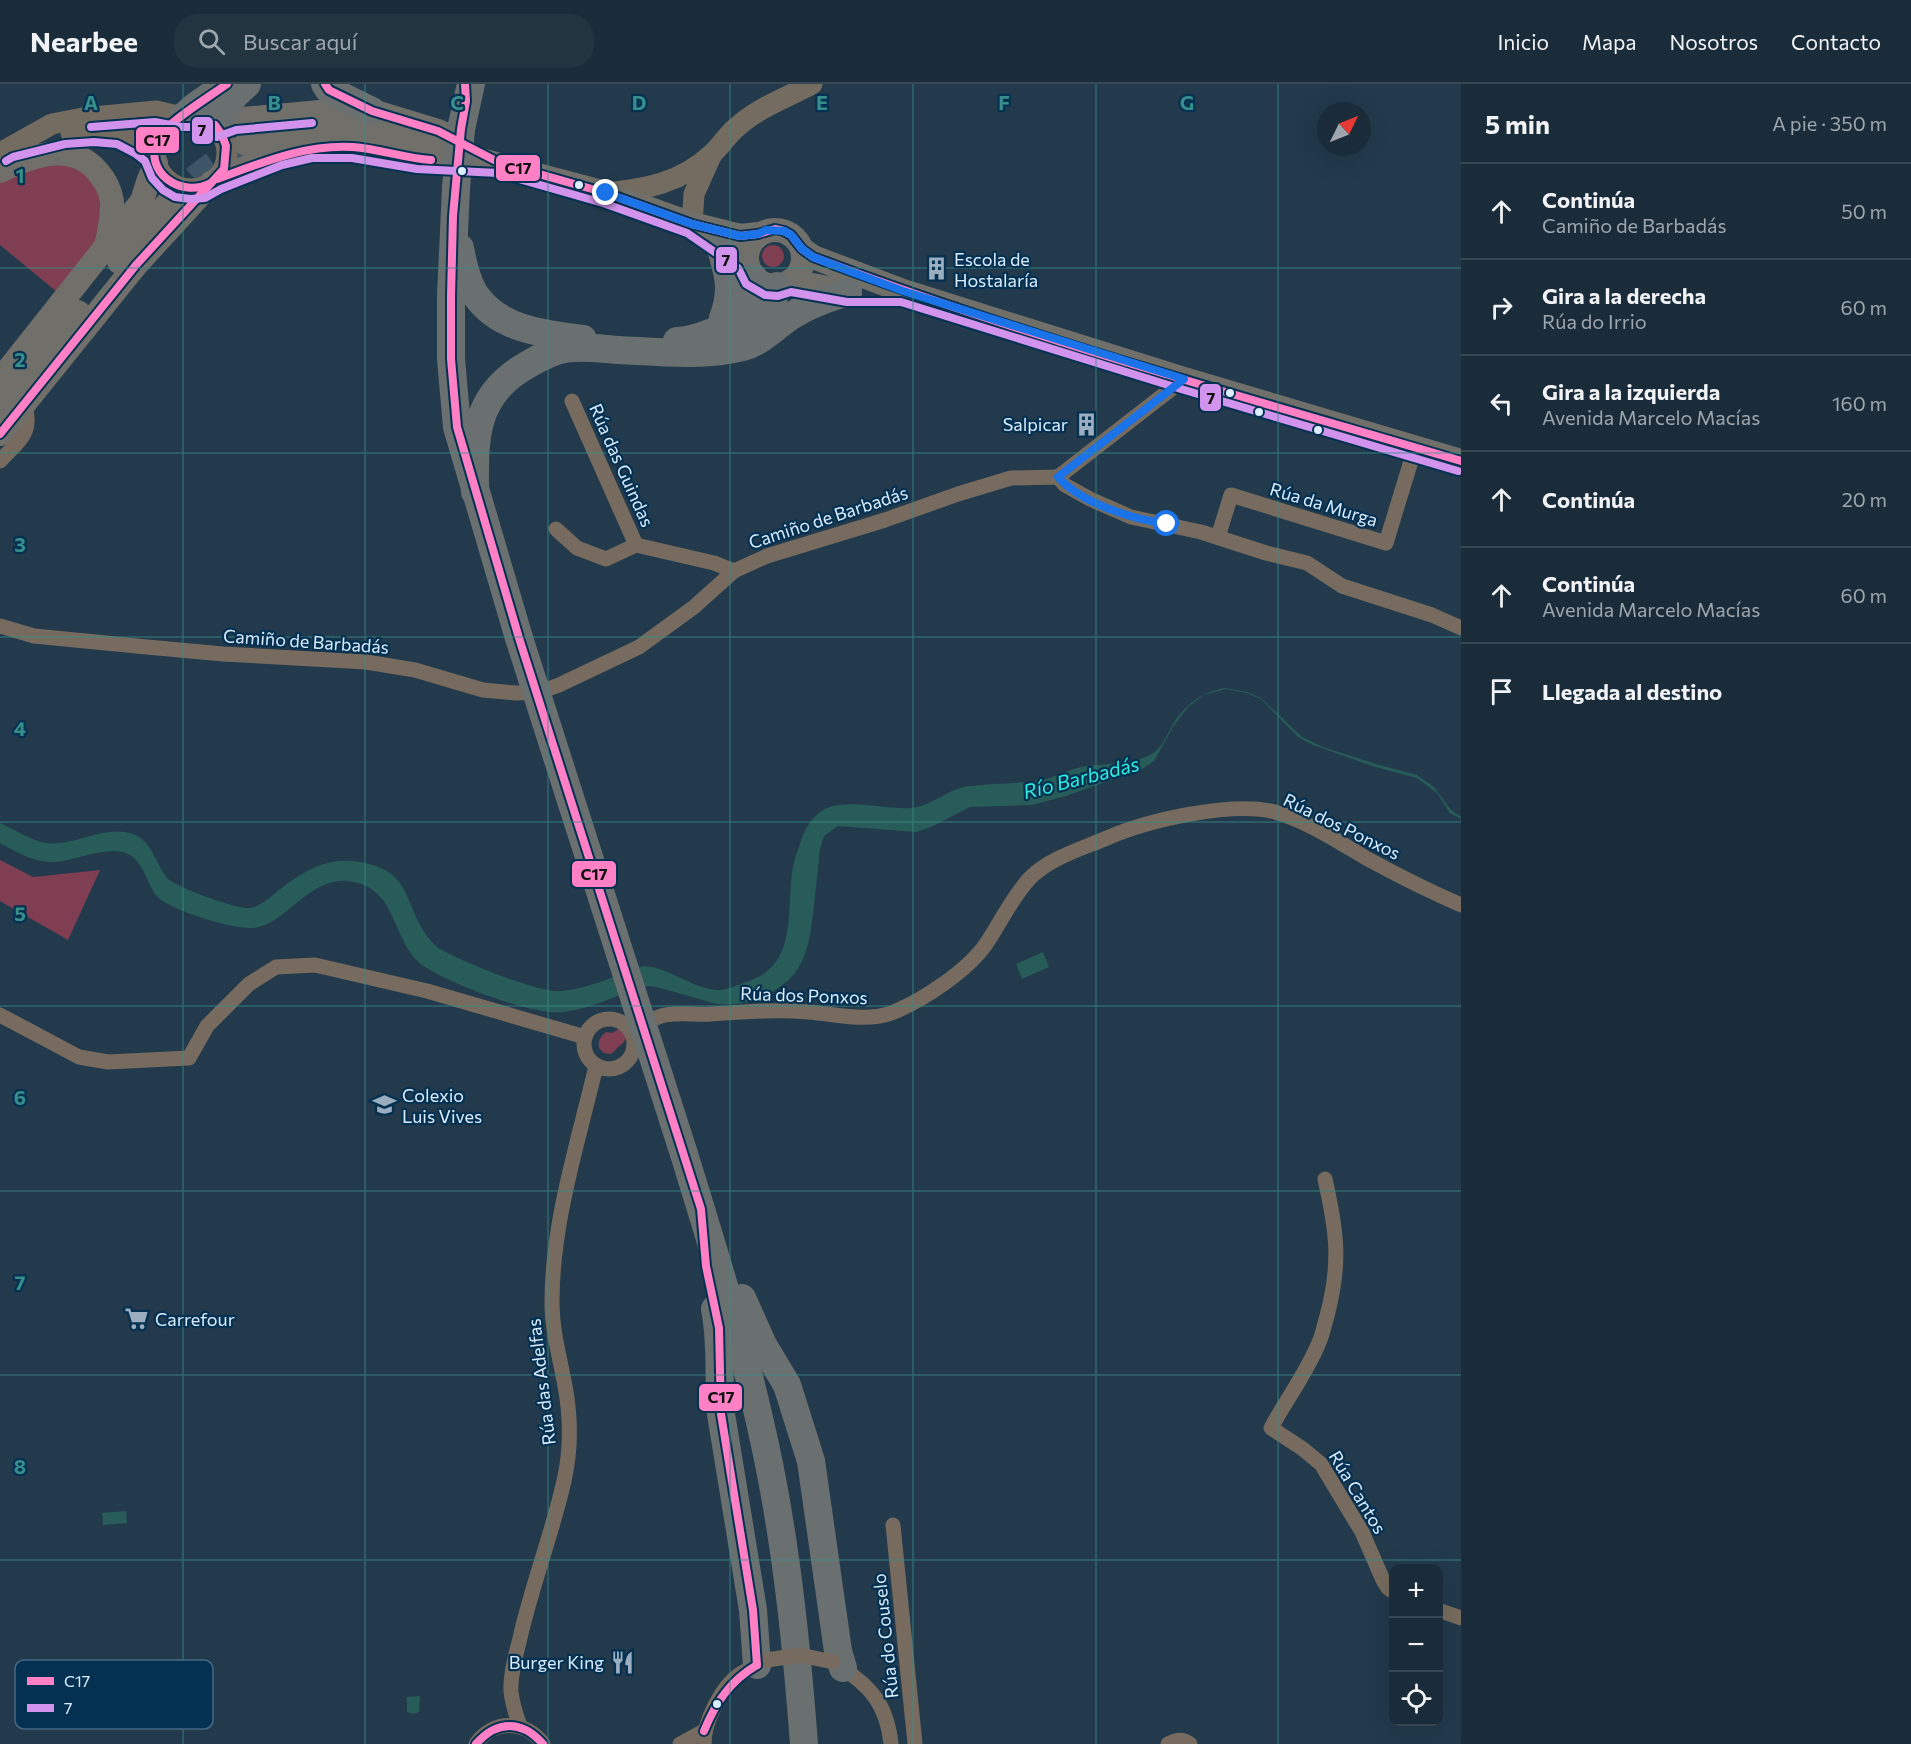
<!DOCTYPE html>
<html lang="es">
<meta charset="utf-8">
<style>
:root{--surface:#1a2c39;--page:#233441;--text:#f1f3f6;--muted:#9fa7ae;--line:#384853}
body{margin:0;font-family:Commissioner,sans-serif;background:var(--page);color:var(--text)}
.controls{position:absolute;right:18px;bottom:18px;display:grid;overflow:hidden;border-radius:12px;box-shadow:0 6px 24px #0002}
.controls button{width:54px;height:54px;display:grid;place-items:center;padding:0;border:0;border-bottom:2px solid var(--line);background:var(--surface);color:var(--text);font:30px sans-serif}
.compass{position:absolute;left:1317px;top:18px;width:54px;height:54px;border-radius:50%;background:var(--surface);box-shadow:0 6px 24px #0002;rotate:47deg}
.stop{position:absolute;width:18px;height:18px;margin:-14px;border:4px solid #1a73e8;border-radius:50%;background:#fff}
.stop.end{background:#1a73e8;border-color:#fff;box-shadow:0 2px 6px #0008}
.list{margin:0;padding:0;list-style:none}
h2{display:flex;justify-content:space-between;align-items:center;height:78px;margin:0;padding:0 24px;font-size:26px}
h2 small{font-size:20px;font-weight:400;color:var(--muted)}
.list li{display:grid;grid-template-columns:39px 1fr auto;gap:18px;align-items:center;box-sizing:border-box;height:96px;padding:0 24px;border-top:2px solid var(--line)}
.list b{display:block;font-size:22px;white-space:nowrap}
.list p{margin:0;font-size:20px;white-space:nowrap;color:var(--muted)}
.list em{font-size:20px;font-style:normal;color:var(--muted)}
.icon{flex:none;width:33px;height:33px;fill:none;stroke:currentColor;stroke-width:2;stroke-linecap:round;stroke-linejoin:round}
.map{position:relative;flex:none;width:1461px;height:1660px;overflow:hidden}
header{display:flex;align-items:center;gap:36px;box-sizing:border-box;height:84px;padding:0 30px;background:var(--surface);border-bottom:2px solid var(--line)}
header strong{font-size:28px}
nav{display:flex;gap:33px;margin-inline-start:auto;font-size:21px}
.search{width:420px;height:54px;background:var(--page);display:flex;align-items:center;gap:15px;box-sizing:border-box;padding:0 21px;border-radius:24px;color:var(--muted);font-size:22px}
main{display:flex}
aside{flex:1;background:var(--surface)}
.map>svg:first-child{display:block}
.green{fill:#7f3e51}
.water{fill:#275c58}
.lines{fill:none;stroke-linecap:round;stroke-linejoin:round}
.primary-tunnel{stroke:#3e5567;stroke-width:24;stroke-dasharray:24 12;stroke-linecap:butt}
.street{stroke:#766b5e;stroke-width:15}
.secondary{stroke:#746c60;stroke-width:21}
.primary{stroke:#716f6a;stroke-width:24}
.highway{stroke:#6a6f70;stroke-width:28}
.street-bridge{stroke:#766b5e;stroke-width:15}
.highway-bridge{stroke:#6a6f70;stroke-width:28}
.bus-1-casing{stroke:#043152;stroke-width:12}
.bus-2-casing{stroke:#043152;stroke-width:12}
.bus-1{stroke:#ff80c5;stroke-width:8}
.bus-2{stroke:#d193ec;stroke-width:8}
.route{stroke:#1a73e8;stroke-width:8}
.grid{fill:none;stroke:#388e8b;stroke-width:1.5;stroke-opacity:0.55}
.bus-dot{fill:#dbedfe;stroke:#043152;stroke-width:2}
.labels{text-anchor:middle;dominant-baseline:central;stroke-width:4.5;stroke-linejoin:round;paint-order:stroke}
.poi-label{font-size:18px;fill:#dbedfe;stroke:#043152;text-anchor:start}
.street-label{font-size:18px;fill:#dbedfe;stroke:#043152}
.water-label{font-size:20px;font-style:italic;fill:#2feddf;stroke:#043152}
.key{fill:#043152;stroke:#446986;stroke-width:1.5}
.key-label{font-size:16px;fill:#dbedfe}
.grid-label{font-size:20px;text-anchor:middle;font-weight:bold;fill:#388e8b;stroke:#043152;stroke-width:4.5;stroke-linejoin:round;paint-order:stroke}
.line-badge{stroke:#043152;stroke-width:2}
.pale-badge-label{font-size:16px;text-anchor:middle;font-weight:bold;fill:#111}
</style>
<header>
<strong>Nearbee</strong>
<div class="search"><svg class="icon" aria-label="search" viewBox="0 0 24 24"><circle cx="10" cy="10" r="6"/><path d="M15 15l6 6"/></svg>Buscar aquí</div>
<nav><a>Inicio</a><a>Mapa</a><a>Nosotros</a><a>Contacto</a></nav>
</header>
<main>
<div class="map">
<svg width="1461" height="1660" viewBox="0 0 1461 1660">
<rect width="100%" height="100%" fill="#223a4c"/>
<g class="green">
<path d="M71,80l28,19 6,52 -48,57 -57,-47v-63l42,-17z"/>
<circle cx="773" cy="172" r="11"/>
<path d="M0,776l33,17 67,-7 -32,70 -68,-39z"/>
<path d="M621,944l6,7 -3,7 -13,12 -7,-1 -5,-5c-1,-8 1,-11 7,-16l6,1z"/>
</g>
<g class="water">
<path d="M1225,604l22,4 14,6 41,39 21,10 53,17 41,11 17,12 16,22 11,8v2l-11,-6 -13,-20 -20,-15 -42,-11 -62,-22 -15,-8 -37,-38 -15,-6 -20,-4 -22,6 -16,12 -15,20 -19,34 -10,7 -78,28 -34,9 -62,2 -39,20 -15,5 -78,-6 -14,10 -4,13c-2,19 -4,38 -6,57 -5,41 -8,71 -50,90 -16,7 -33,11 -51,7 -10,-3 -60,-18 -65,-17 -29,7 -55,23 -85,26 -30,4 -112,-28 -138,-45 -34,-23 -25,-75 -71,-85 -44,-10 -68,45 -102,46 -19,1 -86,-18 -97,-34 -7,-11 -13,-32 -25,-39 -20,-12 -54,6 -76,7 -19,1 -38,-10 -54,-19v-20c13,6 27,15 41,19 30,8 64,-20 94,-7 17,7 21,29 32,43 8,9 67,30 80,30 12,0 22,-10 31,-17 29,-23 54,-37 91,-27 40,10 36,37 54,66 5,8 11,16 19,20 19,11 99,44 119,41 28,-2 55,-16 82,-25 27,1 50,24 77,24 9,-1 18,-5 26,-8 56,-17 38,-76 48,-120 2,-7 5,-15 7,-22 5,-13 11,-24 24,-31 22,-11 62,1 86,-1 21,-2 38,-20 59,-22 24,-3 48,-2 72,-6 13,-3 26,-10 39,-13 20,-4 42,-1 62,-9 18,-6 21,-18 29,-32 12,-21 30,-34 53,-38z"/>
<path d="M1043,868l6,15 -27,12 -6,-15z"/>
<path d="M126,1427l1,12 -24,2 -1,-12z"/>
<path d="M420,1612l-1,16 -6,2 -6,-2v-15z"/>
</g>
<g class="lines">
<path class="primary-tunnel" d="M168,119c27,-28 43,-41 78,-59"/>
<g class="street">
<path d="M572,317l64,144 78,18 20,8"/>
<path d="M0,377c18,-20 33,-26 25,-56"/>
<path d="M1058,393l126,-98"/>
<path d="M556,445l21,19 29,11 30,-14"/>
<path d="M1218,453l13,-42 155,48 29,-95"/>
<path d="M0,542l34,10 113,11 76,7 143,8 49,8 68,20 33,3 24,-1 19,-7 80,-38 55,-40 40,-36 33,-15 118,-36 73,-26 53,-16 47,-1 7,8 25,14 41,18 70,15 65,21 41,10 35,23 90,29 29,13"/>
<path d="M0,931l79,42 29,5 81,-4 18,-32 42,-42 27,-17 39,-2 112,26 158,46"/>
<circle cx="609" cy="960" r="25"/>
<path d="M639,942c8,-4 17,-9 26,-11 15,-3 30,0 46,-1 32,-2 64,-5 97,-2 29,2 58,11 86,0 31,-13 74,-42 92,-68 15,-22 26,-47 44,-66 20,-20 51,-29 77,-40 41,-18 125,-37 168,-26 32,9 62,29 91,46 31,17 63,33 95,47"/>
<path d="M1325,1095c12,53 16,84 2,137 -3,10 -5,22 -10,31 -12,28 -31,53 -46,81l32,21 18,15 41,68 21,48 5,8 6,4"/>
<path d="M893,1441l22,219"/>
<path d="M1438,1526l23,8"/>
<path d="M839,1582c32,20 48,39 52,78"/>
<path d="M520,1642c-4,-11 -8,-23 -9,-35 -1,-17 5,-36 9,-53 12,-53 32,-104 44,-157 7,-31 7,-63 1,-95 -5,-28 -13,-55 -13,-84 0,-80 26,-159 44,-236"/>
<path d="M476,1660c17,-25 50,-24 67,0"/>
<path d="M680,1660l24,-13"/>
<path d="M704,1660c0,-22 17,-57 36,-70 7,-4 14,-7 21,-11"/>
<path d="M1168,1660c8,-4 14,-6 22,0"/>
</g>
<g class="secondary">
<circle cx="191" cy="69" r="36"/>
<path d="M71,49c35,-3 55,0 83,22"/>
<path d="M0,69l52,-29 31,-6 73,-7 26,6"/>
<path d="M606,109c40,-4 75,-10 106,-39 9,-8 15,-19 25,-27 20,-19 51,-30 75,-43"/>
<path d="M692,140l2,-30 17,-38"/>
</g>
<g class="primary">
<path d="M217,43l16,-7 87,-8 52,-1 66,20 24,12"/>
<path d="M246,60l50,-12 51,-2 47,7 212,56 86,31 48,12 18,-2"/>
<path d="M0,87c31,-15 72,-31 98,1 7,8 12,17 14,29 1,15 -3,31 -6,46"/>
<path d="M217,95l62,-24 32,-7 42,-1 65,12 26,2"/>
<circle cx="775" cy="174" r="28"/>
<path d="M802,165l11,8 90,34 281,88 277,82"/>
<path d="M119,178l49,-59"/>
<path d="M790,197l60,11"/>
<path d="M0,296l142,-179 6,-19 8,-19"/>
<path d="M0,324l78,-96"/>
<path d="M0,350l136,-169 75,-82"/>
</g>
<g class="highway">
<path d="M325,0l4,6 43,21"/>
<path d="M183,33l14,-12 30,-21"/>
<path d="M215,41l20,-30 12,-11"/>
<path d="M461,45l10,-45"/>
<path d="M456,104l-5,108v63l6,68 62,211"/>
<path d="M720,161c8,29 14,44 3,73"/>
<path d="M460,164c3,15 7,36 17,49 24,33 68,37 106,42"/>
<path d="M730,255l16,-8 28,-34 3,-11"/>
<path d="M677,257c15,0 51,-12 59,-25 8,-12 12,-27 17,-39"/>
<path d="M475,408c0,-49 -3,-91 44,-122 13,-8 26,-16 41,-20 18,-5 41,-1 59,0 40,2 85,7 124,-3 19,-5 34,-22 50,-32 17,-11 36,-17 55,-23"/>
<path d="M684,1070c32,104 65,208 86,315 18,91 27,183 34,275"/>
<path d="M742,1214l21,47 24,40 24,76 27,190 5,17"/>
<path d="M715,1225c7,35 3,69 6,105l32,196 4,55"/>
</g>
<path class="street-bridge" d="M767,1576l33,-5 33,7"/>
<g class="highway-bridge">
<path d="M456,104l5,-59"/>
<path d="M519,554l165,516"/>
</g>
<defs>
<g id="bus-1">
<path d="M325,0l4,6 43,21 66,20 62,32 106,30 86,31 48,12 18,-2 17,-5 9,2 7,4 11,14 11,8c212,80 431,140 648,204"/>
<path d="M465,0l1,17 -5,28 -8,87 -2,80v63l6,68 62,211 182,571 5,57 13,62 2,86 32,196 4,55"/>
<path d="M217,95c44,-16 88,-35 136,-32 26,2 51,11 78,13"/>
<path d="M211,99c-30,16 -69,-11 -53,-45 7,-14 54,-43 69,-54"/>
<path d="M0,350l136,-169 88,-96 2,-23 -4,-11 -7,-10"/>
<path d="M704,1647c12,-29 26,-50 53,-66"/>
<path d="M476,1660c21,-24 46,-24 67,0"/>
</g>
<g id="bus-2">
<path d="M91,43l64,-5 26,5h13l23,10 19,-7 76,-7"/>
<path d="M6,77l7,-4 52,-13 29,-2 23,2 19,10 9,7 7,17 11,12 12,7 15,2 15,-1 16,-9 61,-24 30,-7h40l65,11 81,4 105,30 84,30 51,35 8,16 19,11 13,1 13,-4 56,10h54l280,87 277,82"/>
</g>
</defs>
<use href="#bus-1" class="bus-1-casing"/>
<use href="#bus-2" class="bus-2-casing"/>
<use href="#bus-1" class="bus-1"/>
<use href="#bus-2" class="bus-2"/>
</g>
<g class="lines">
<path class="route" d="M606,109l86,31 48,12 18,-2 8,-4 18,1 7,4 11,14 11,8 39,15 51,19 281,88 -126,98c24,27 75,42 109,47"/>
</g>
<path class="grid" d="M183,0v1660M365,0v1660M548,0v1660M730,0v1660M913,0v1660M1096,0v1660M1278,0v1660M0,184h1461M0,369h1461M0,553h1461M0,738h1461M0,922h1461M0,1107h1461M0,1291h1461M0,1476h1461"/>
<defs>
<symbol id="building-bare" viewBox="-9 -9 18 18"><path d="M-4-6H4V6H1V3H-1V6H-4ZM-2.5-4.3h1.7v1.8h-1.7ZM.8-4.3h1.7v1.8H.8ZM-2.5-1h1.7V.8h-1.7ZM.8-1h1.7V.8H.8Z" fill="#9aaec0" stroke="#043152" stroke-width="2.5" paint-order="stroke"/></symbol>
<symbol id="school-bare" viewBox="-9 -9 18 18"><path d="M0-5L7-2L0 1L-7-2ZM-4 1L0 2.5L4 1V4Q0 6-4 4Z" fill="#9aaec0" stroke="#043152" stroke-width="2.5" paint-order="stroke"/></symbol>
<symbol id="supermarket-bare" viewBox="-9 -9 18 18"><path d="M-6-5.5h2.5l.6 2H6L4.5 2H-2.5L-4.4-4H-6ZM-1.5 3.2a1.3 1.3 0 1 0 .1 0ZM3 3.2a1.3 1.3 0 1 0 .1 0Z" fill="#9aaec0" stroke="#043152" stroke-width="2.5" paint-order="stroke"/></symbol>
<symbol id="restaurant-bare" viewBox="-9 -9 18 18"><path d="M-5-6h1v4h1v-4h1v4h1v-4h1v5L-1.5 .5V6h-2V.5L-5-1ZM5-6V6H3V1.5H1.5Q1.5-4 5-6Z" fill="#9aaec0" stroke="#043152" stroke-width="2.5" paint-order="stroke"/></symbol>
</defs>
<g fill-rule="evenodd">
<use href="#building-bare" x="920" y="168" width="33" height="33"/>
<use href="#building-bare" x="1070" y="324" width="33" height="33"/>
<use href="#school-bare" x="368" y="1004" width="33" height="33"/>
<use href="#supermarket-bare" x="120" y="1218" width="33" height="33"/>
<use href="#restaurant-bare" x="606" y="1562" width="33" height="33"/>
</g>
<g class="bus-dot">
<circle cx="462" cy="87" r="5"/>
<circle cx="579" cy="101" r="5"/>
<circle cx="1230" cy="309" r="5"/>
<circle cx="1259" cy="328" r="5"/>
<circle cx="1318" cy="346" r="5"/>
<circle cx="717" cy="1620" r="5"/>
</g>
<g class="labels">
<g class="poi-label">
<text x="954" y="175">Escola de<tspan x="954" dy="21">Hostalaría</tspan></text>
<text x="1068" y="340" text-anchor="end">Salpicar</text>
<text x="402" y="1011">Colexio<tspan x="402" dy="21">Luis Vives</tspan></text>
<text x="155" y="1235">Carrefour</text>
<text x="604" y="1578" text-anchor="end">Burger King</text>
</g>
<g class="street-label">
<text transform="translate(622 381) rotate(66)">Rúa das Guindas</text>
<text transform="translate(1324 420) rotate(17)">Rúa da Murga</text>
<text transform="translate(828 433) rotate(-18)">Camiño de Barbadás</text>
<text transform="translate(306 557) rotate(4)">Camiño de Barbadás</text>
<text transform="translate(1342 742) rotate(26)">Rúa dos Ponxos</text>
<text transform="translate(804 911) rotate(2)">Rúa dos Ponxos</text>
<text transform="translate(541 1298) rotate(-97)">Rúa das Adelfas</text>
<text transform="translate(1358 1408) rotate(59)">Rúa Cantos</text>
<text transform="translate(885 1552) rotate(-96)">Rúa do Couselo</text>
</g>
<g class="water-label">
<text transform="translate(1081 693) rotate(-14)">Río Barbadás</text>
</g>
</g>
<rect x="15" y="1576" width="198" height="69" rx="9" class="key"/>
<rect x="27" y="1593" width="27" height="8" fill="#ff80c5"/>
<rect x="27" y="1620" width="27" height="8" fill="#d193ec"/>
<g class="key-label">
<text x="64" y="1603">C17</text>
<text x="64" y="1630">7</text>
</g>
<g class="grid-label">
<text x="91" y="26">A</text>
<text x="274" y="26">B</text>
<text x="457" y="26">C</text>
<text x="639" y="26">D</text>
<text x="822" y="26">E</text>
<text x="1004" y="26">F</text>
<text x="1187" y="26">G</text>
<text x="20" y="99">1</text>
<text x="20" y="283">2</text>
<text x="20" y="468">3</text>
<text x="20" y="652">4</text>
<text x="20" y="837">5</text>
<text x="20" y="1021">6</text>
<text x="20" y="1206">7</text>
<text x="20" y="1390">8</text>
</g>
<g class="line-badge">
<rect x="191" y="32" width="23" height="29" rx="6" fill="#d193ec"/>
<rect x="135" y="42" width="45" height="28" rx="6" fill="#ff80c5"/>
<rect x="495" y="70" width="46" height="28" rx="6" fill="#ff80c5"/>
<rect x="715" y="162" width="23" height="28" rx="6" fill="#d193ec"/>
<rect x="1199" y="299" width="23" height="29" rx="6" fill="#d193ec"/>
<rect x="571" y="776" width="46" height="28" rx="6" fill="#ff80c5"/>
<rect x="698" y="1299" width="45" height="29" rx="6" fill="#ff80c5"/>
</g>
<g class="pale-badge-label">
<text x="202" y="52">7</text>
<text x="157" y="62">C17</text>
<text x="518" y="90">C17</text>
<text x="726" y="182">7</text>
<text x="1211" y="320">7</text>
<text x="594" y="796">C17</text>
<text x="721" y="1319">C17</text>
</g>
</svg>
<div class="controls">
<button>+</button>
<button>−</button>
<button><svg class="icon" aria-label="locate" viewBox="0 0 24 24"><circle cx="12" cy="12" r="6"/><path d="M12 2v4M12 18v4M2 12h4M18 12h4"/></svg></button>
</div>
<svg class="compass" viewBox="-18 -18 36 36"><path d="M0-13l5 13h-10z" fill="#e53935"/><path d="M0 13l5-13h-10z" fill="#9fa7ae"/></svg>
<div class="stop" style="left:1167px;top:440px"></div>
<div class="stop end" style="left:606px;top:109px"></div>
</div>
<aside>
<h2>5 min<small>A pie · 350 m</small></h2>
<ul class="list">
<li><svg class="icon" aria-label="ahead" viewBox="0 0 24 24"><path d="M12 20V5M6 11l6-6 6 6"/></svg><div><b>Continúa</b><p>Camiño de Barbadás</p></div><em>50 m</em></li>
<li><svg class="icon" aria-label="right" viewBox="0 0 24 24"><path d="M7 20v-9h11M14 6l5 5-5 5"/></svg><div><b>Gira a la derecha</b><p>Rúa do Irrio</p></div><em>60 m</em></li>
<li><svg class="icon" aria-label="left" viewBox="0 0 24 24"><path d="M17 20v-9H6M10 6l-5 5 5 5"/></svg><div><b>Gira a la izquierda</b><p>Avenida Marcelo Macías</p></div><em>160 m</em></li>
<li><svg class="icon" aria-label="ahead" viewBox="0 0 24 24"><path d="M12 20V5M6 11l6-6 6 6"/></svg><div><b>Continúa</b></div><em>20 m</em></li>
<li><svg class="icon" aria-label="ahead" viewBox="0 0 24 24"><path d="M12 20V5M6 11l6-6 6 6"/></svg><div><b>Continúa</b><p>Avenida Marcelo Macías</p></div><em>60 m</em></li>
<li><svg class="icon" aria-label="arrive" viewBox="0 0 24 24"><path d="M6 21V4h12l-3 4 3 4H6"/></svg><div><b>Llegada al destino</b></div></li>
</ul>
</aside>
</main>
